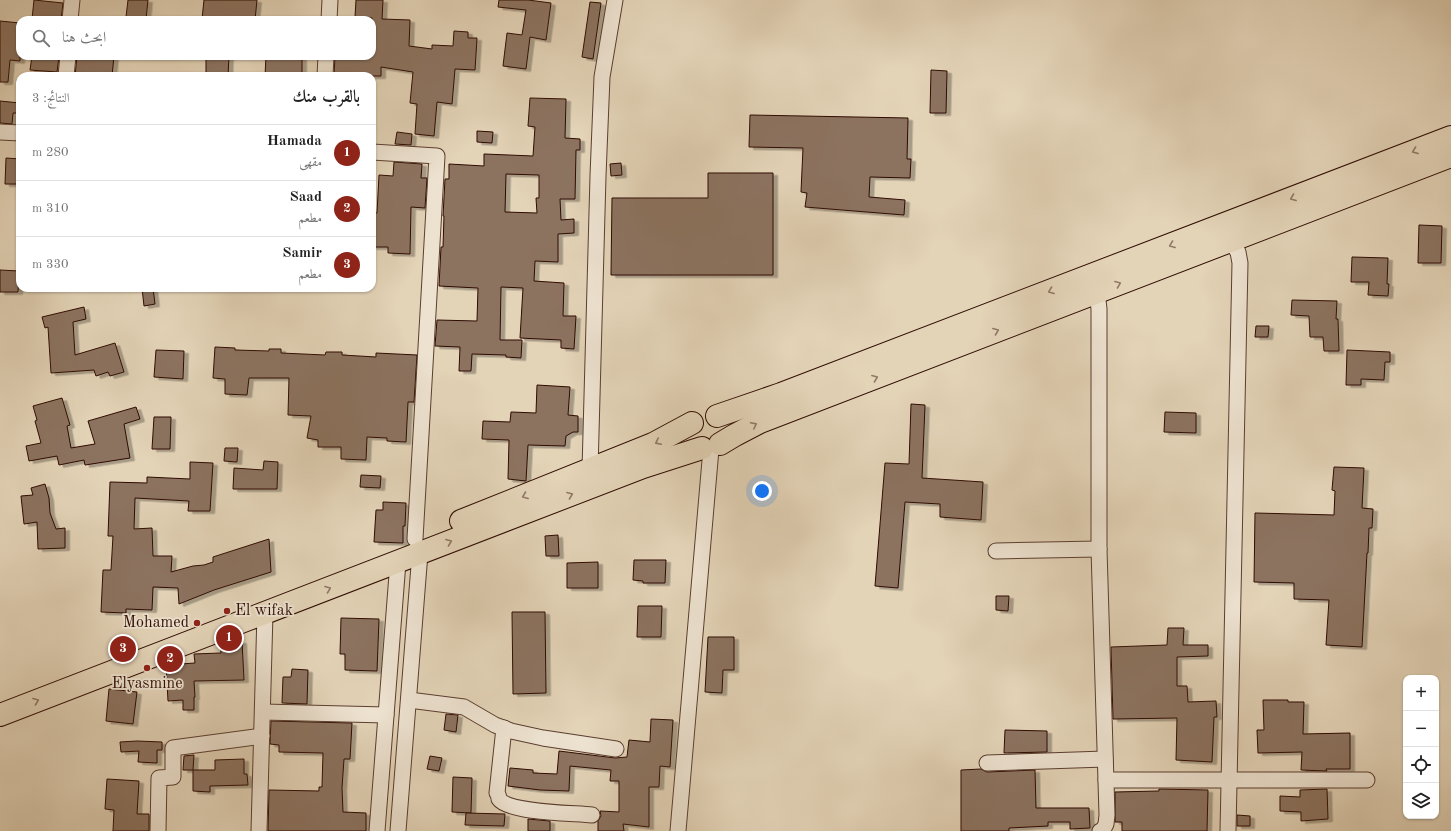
<!DOCTYPE html>
<html lang="ar">
<meta charset="utf-8">
<style>
:root{--surface:#fff;--page:#f6f6f6;--text:#222;--muted:#767676;--line:#e0e0e0;--accent:#8f2418}
body{margin:0;font-family:"Old Standard TT",Amiri,serif;background:var(--page);color:var(--text);direction:rtl}
.controls{position:absolute;right:12px;bottom:12px;display:grid;overflow:hidden;border-radius:8px;box-shadow:0 1px 3px #0004}
.controls button{width:36px;height:36px;display:grid;place-items:center;padding:0;border:0;border-bottom:1px solid var(--line);background:var(--surface);color:var(--text);font:20px sans-serif}
.you{position:absolute;left:762px;top:491px;width:14px;height:14px;margin:-10px;border:3px solid #fff;border-radius:50%;background:#1a73e8;box-shadow:0 0 0 6px #1a73e833}
.badge{display:grid;place-items:center;width:26px;height:26px;border-radius:50%;background:var(--accent);color:#fff;font-size:13px;font-weight:700}
.pin{position:absolute;translate:-50% -50%;border:2px solid #fff;box-shadow:0 1px 4px #0006}
.list{margin:0;padding:0;list-style:none}
h2{display:flex;justify-content:space-between;align-items:center;height:52px;margin:0;padding:0 16px;font-size:17px}
h2 small{font-size:13px;font-weight:400;color:var(--muted)}
.list li{display:grid;grid-template-columns:26px 1fr auto;gap:12px;align-items:center;box-sizing:border-box;height:56px;padding:0 16px;border-top:1px solid var(--line)}
.list b{display:block;font-size:15px;white-space:nowrap}
.list p{margin:0;font-size:13px;white-space:nowrap;color:var(--muted)}
.list em{font-size:13px;font-style:normal;color:var(--muted)}
.icon{flex:none;width:22px;height:22px;fill:none;stroke:currentColor;stroke-width:2;stroke-linecap:round;stroke-linejoin:round}
.map{position:relative;flex:none;width:1451px;height:831px;overflow:hidden;direction:ltr}
.search{position:absolute;background:var(--surface);box-shadow:0 1px 3px #0004;left:16px;top:16px;width:360px;height:44px;display:flex;align-items:center;gap:10px;box-sizing:border-box;padding:0 14px;border-radius:12px;color:var(--muted);font-size:15px}
.panel{position:absolute;background:var(--surface);box-shadow:0 1px 3px #0004;left:16px;top:72px;width:360px;height:220px;border-radius:12px;direction:rtl}
.map>svg:first-child{display:block}
.building{fill:#8c7360;stroke:#2e0c02;fill-rule:evenodd;filter:url(#shadow)}
.lines{fill:none;stroke-linecap:round;stroke-linejoin:round}
.minor-casing{stroke:#5b3e2f;stroke-width:17}
.trunk-casing{stroke:#2e0c02;stroke-width:24}
.minor{stroke:#ede2d0;stroke-width:15}
.trunk{stroke:#e3d3b7;stroke-width:22}
.oneway{stroke:#927966}
.poi-dot{fill:#8f2418;stroke:#ede2d0;stroke-width:1.5}
.labels{text-anchor:middle;dominant-baseline:central;stroke-width:3.5;stroke-linejoin:round;paint-order:stroke}
.poi-label{font-size:16px;fill:#2e0c02;stroke:#ede2d0;text-anchor:start}
</style>
<div class="map">
<svg width="1451" height="831" viewBox="0 0 1451 831">
<defs>
<filter id="shadow"><feDropShadow dx="4.5" dy="2.5" stdDeviation="0" flood-color="#0004"/></filter>
</defs>
<rect width="100%" height="100%" fill="#e3d3b7"/>
<filter id="stains"><feTurbulence type="fractalNoise" baseFrequency=".005" numOctaves="4"/><feColorMatrix values="0 0 0 0 .2 0 0 0 0 .09 0 0 0 0 .02 0 0 0 .5 -.17"/></filter>
<radialGradient id="worn" r=".72"><stop offset=".6" stop-color="#630" stop-opacity="0"/><stop offset="1" stop-color="#630" stop-opacity=".3"/></radialGradient>
<g class="building">
<path d="M34,0l29,3 -2,17 -29,-1z"/>
<path d="M128,0h20l-2,19 -20,-2z"/>
<path d="M204,0h53l-2,20 -53,-1z"/>
<path d="M356,0h27l-1,19 28,1 -1,26 23,3v-4l21,1 1,-15 14,1v6h9l-2,32 -20,-1 -3,35 -15,-2 -3,34 -19,-2 2,-30 -7,-1 3,-31 -32,-5v9h-47l1,-20h37v-38l-17,-1z"/>
<path d="M499,0h29l23,3 -5,37 -16,-3 -4,32 -23,-3 4,-33 15,2 4,-25 -28,-3z"/>
<path d="M590,2l11,1 -8,56 -11,-2z"/>
<path d="M0,21l20,2v38l-10,-1 -2,22h-8z"/>
<path d="M32,56h27l-2,16 -27,-2z"/>
<path d="M77,56h37l-2,20h-37z"/>
<path d="M206,56h23l-1,20h-22z"/>
<path d="M266,56h36v20h-37z"/>
<path d="M931,70l16,1 -1,42h-16z"/>
<path d="M530,98l36,1 -1,39 15,1v11h-4l-1,49h-15l1,21 13,-1v14l-16,1v28l-23,-1 -1,20 30,2 -1,33h13l-2,33 -13,-1v-8l-41,-2 3,-50 -22,-1 -1,53h22l-1,18 -15,-1v-2l-34,-1 -1,17h-12l1,-24 -25,-1 2,-26 40,1 1,-33 -39,-2 2,-39h2l1,-31h-1l2,-37h4v-15l35,2v-12l49,2 2,-29 -7,-1zM506,174l33,1v23h-3l1,15 -32,-1z"/>
<path d="M0,101l20,2v10h-7l-1,11 -12,-1z"/>
<path d="M750,115l158,3 -1,41h4l-1,19 -40,-1 -1,20 36,3 -1,15 -99,-8 2,-14 -6,-1 2,-44 -54,-1z"/>
<path d="M477,131l16,1 -1,11 -15,-1z"/>
<path d="M397,132l15,2 -1,11 -16,-1z"/>
<path d="M6,158l14,1v25h-15z"/>
<path d="M394,162l28,2 -1,14h6l-2,30 -14,-1 -1,47 -22,-1v-6h-16v-35l5,1 2,-38 14,1z"/>
<path d="M621,163l1,12 -11,1 -1,-12z"/>
<path d="M708,173h65v102h-162l1,-77h96z"/>
<path d="M1419,225l23,1 -1,37h-23z"/>
<path d="M1352,257l36,1 -1,26h2l-1,12 -20,-1 1,-13h-18z"/>
<path d="M0,270l19,1 -1,21h-18z"/>
<path d="M142,288h11l2,16 -11,2z"/>
<path d="M1292,300l45,1 -1,18h2l1,32h-15l-1,-14h-13l-1,-21 -18,-1z"/>
<path d="M84,307l2,12 -13,3 2,33 40,-12 9,29 -14,4 -2,-4 -12,4 -2,-6 -43,3 -3,-46 -3,1 -3,-11z"/>
<path d="M1256,326h13l-1,11h-13z"/>
<path d="M215,347l20,1v2l34,1v-2h12v4l44,2 1,-3h16v3l34,2v-4l41,2 -3,47h-6l-2,40 -19,-1v-3l-20,-1 -1,23 -25,-1v-12h-23v-7l-11,-2 4,-22 -23,-1 1,-37h-40l-2,17 -22,-1v-15l-12,-1z"/>
<path d="M156,350l28,1 -1,28 -29,-2z"/>
<path d="M1347,350l43,2v10h-5l-1,18 -23,-1v6h-15z"/>
<path d="M537,385l33,2 -2,28 10,1v16h-5l-7,4 -1,10 -37,-1 -2,36 -18,-2 1,-39 -27,-1 1,-18 27,1 1,-10 25,1z"/>
<path d="M62,398l8,27 -3,1 4,22 24,-4 -7,-23 48,-14 4,12 -16,5 6,34 -45,7 -1,-5 -25,5 -2,-9 -28,5 -3,-15 15,-3 -6,-22 2,-1 -4,-14z"/>
<path d="M911,404l14,1 -3,73 61,4 -2,38 -41,-3v-13l-35,-2 -7,86 -23,-2 10,-123 24,1z"/>
<path d="M1165,412l31,1v20l-32,-1z"/>
<path d="M154,417h17l-1,32h-18z"/>
<path d="M225,448h13l-1,14 -13,-1z"/>
<path d="M264,461l14,1 -1,27h-44l1,-21 29,2z"/>
<path d="M190,462l23,1 -3,48h-22l1,-10 -54,-3 -1,31 18,-1 1,28h19l-1,16 22,-6 11,-1 9,-3v-5l56,-18 2,33 -57,18 -35,14 -1,-16 -25,-1 -1,23 -26,-1v4l-25,-1 2,-42h8l2,-34h-5l2,-54 37,1v-6l43,2z"/>
<path d="M1334,467l30,1 -2,40 11,1 -1,19h-3l-1,25h-1l-5,94 -36,-2 3,-45 -35,-1v-16l-40,-1 1,-69 79,2 1,-24 -3,-1z"/>
<path d="M361,475l20,1 -1,12 -20,-1z"/>
<path d="M45,484l4,14 1,15 6,16 9,-1v20l-27,1 -1,-27 -13,2 -3,-28 12,-1 -2,-7z"/>
<path d="M383,502l23,1 -1,23h-2v17l-29,-1 2,-32h7z"/>
<path d="M558,535l1,21h-13l-1,-20z"/>
<path d="M634,560h32l-1,23h-22v-2l-10,-1z"/>
<path d="M598,562v26h-31v-25z"/>
<path d="M996,596h13l-1,15 -12,-1z"/>
<path d="M638,606h24l-1,31h-24z"/>
<path d="M512,612h33l1,81 -33,1z"/>
<path d="M341,618l38,1 -2,52 -32,-1v-16h-5z"/>
<path d="M1168,628h16l-1,17h25v11l-31,1v29h10l1,16 28,-1 1,16h-3l-2,45 -36,-2 1,-42 -64,1 -2,-72 56,-2z"/>
<path d="M708,637h26v33h-11l-1,23 -17,-1z"/>
<path d="M226,641h16l2,39 -50,1 1,16h-1v13h-11v-10l-15,1 -2,-36 29,-2 -1,-9 27,-1 -1,-10z"/>
<path d="M292,669l16,1 -1,34 -25,-1 1,-26h8z"/>
<path d="M109,689l28,3 -4,32 -27,-3z"/>
<path d="M1263,700h25v2h16l-1,32 47,-1v36h-24l1,2 -26,-1 1,-18 -44,1 -1,-23h7z"/>
<path d="M446,714l12,1 -2,17 -12,-2z"/>
<path d="M651,719l22,1 -3,47 -10,-1 -1,21h-10v40l-26,-3 1,7h-26v-10l3,-5 -1,-5 19,1v-31h-9l1,-11 -41,-4 -1,25 -29,-1 -32,-4 2,-18 23,2v3l24,1 2,-23 56,7 12,-1 2,-17 21,2z"/>
<path d="M271,721l81,2 -2,36h-6l-2,29 1,24 23,1v18h-98l1,-41 50,1v-4h3l1,-34 -44,-1v-7l-9,-1z"/>
<path d="M1005,730l42,1v21l-43,1z"/>
<path d="M137,741l25,1v8h-5v13l-19,-1 1,-11 -18,1 -1,-10z"/>
<path d="M194,755l-1,15h22v-10l29,-1v15h3l1,11 -38,1v6l-17,-1v-21h-10l1,-14z"/>
<path d="M430,756l12,2 -3,13 -12,-2z"/>
<path d="M981,769l6,3 48,-2 1,38h53l1,20 -20,1v-7h-22v4l-39,2v3h-48v-61z"/>
<path d="M453,777l19,1 -1,35 -19,-1z"/>
<path d="M107,779l32,2 -2,33h12v17h-36l1,-21 -9,-1z"/>
<path d="M1159,789l49,1 -1,41h-85v-9h-7v-30l44,-1z"/>
<path d="M1327,789l1,30 -27,2v-9l-21,-1v-15l20,1v-7z"/>
<path d="M466,813l39,1 -1,12 -39,-1z"/>
<path d="M1237,815l13,1v10h-13z"/>
<path d="M528,819l22,2v10h-22z"/>
</g>
<g class="lines">
<defs>
<g id="minor">
<path d="M70,20l2,-20"/>
<path d="M329,20l1,-20"/>
<path d="M66,76l2,-20"/>
<path d="M325,76l1,-20"/>
<path d="M0,132l20,1"/>
<path d="M372,152l65,4 -22,383"/>
<path d="M1097,292l2,17v240l8,266 -1,9 -3,6 -3,1"/>
<path d="M590,470l8,-294 4,-99 13,-77"/>
<path d="M996,551l103,-2"/>
<path d="M409,700l55,7 31,18 16,6 32,7 73,11"/>
<path d="M263,712l123,3"/>
<path d="M504,728l-7,65c1,0 2,5 2,6 10,14 75,14 93,16"/>
<path d="M987,763l118,-4"/>
<path d="M1106,780h261"/>
<path d="M158,831l1,-53 14,-1v-29l89,-12"/>
<path d="M259,831l6,-218"/>
<path d="M377,831l21,-269"/>
<path d="M398,831l22,-278"/>
<path d="M678,831l33,-382"/>
<path d="M1228,831l12,-568 -2,-11 -8,-11"/>
</g>
<g id="trunk">
<path d="M717,416l64,-22 670,-257"/>
<path d="M720,444l15,-9 25,-13 691,-266"/>
<path d="M461,521l192,-77 39,-21"/>
<path d="M0,715l643,-248 59,-19"/>
</g>
</defs>
<use href="#minor" class="minor-casing"/>
<use href="#trunk" class="trunk-casing"/>
<use href="#minor" class="minor"/>
<use href="#trunk" class="trunk"/>
</g>
<defs><path id="oneway-chevron" d="M-2-3.5L2.5 0L-2 3.5" fill="none" stroke-width="1.6" stroke-linecap="round" stroke-linejoin="round"/></defs>
<g class="oneway">
<use href="#oneway-chevron" transform="translate(1415 151) rotate(159)"/>
<use href="#oneway-chevron" transform="translate(1293 198) rotate(159)"/>
<use href="#oneway-chevron" transform="translate(1172 245) rotate(159)"/>
<use href="#oneway-chevron" transform="translate(1118 284) rotate(-21)"/>
<use href="#oneway-chevron" transform="translate(1051 291) rotate(159)"/>
<use href="#oneway-chevron" transform="translate(996 331) rotate(-21)"/>
<use href="#oneway-chevron" transform="translate(875 378) rotate(-21)"/>
<use href="#oneway-chevron" transform="translate(754 425) rotate(-27)"/>
<use href="#oneway-chevron" transform="translate(658 442) rotate(153)"/>
<use href="#oneway-chevron" transform="translate(570 495) rotate(-21)"/>
<use href="#oneway-chevron" transform="translate(525 496) rotate(158)"/>
<use href="#oneway-chevron" transform="translate(449 542) rotate(-21)"/>
<use href="#oneway-chevron" transform="translate(328 589) rotate(-21)"/>
<use href="#oneway-chevron" transform="translate(36 701) rotate(-21)"/>
</g>
<g class="poi-dot">
<circle cx="227" cy="611" r="4"/>
<circle cx="197" cy="623" r="4"/>
<circle cx="147" cy="668" r="4"/>
</g>
<g class="labels">
<g class="poi-label">
<text x="235" y="611">El wifak</text>
<text x="189" y="623" text-anchor="end">Mohamed</text>
<text x="147" y="684" text-anchor="middle">Elyasmine</text>
</g>
</g>
<rect width="100%" height="100%" filter="url(#stains)"/>
<rect width="100%" height="100%" fill="url(#worn)"/>
</svg>
<div class="controls">
<button>+</button>
<button>−</button>
<button><svg class="icon" aria-label="locate" viewBox="0 0 24 24"><circle cx="12" cy="12" r="6"/><path d="M12 2v4M12 18v4M2 12h4M18 12h4"/></svg></button>
<button><svg class="icon" aria-label="layers" viewBox="0 0 24 24"><path d="M12 4l9 5-9 5-9-5zM3 14l9 5 9-5"/></svg></button>
</div>
<div class="you"></div>
<div class="pin badge" style="left:229px;top:638px">1</div>
<div class="pin badge" style="left:170px;top:659px">2</div>
<div class="pin badge" style="left:123px;top:649px">3</div>
<div class="search"><svg class="icon" aria-label="search" viewBox="0 0 24 24"><circle cx="10" cy="10" r="6"/><path d="M15 15l6 6"/></svg>ابحث هنا</div>
<section class="panel">
<h2>بالقرب منك<small>النتائج: 3</small></h2>
<ul class="list">
<li><span class="badge">1</span><div><b>Hamada</b><p>مقهى</p></div><em>280 m</em></li>
<li><span class="badge">2</span><div><b>Saad</b><p>مطعم</p></div><em>310 m</em></li>
<li><span class="badge">3</span><div><b>Samir</b><p>مطعم</p></div><em>330 m</em></li>
</ul>
</section>
</div>
